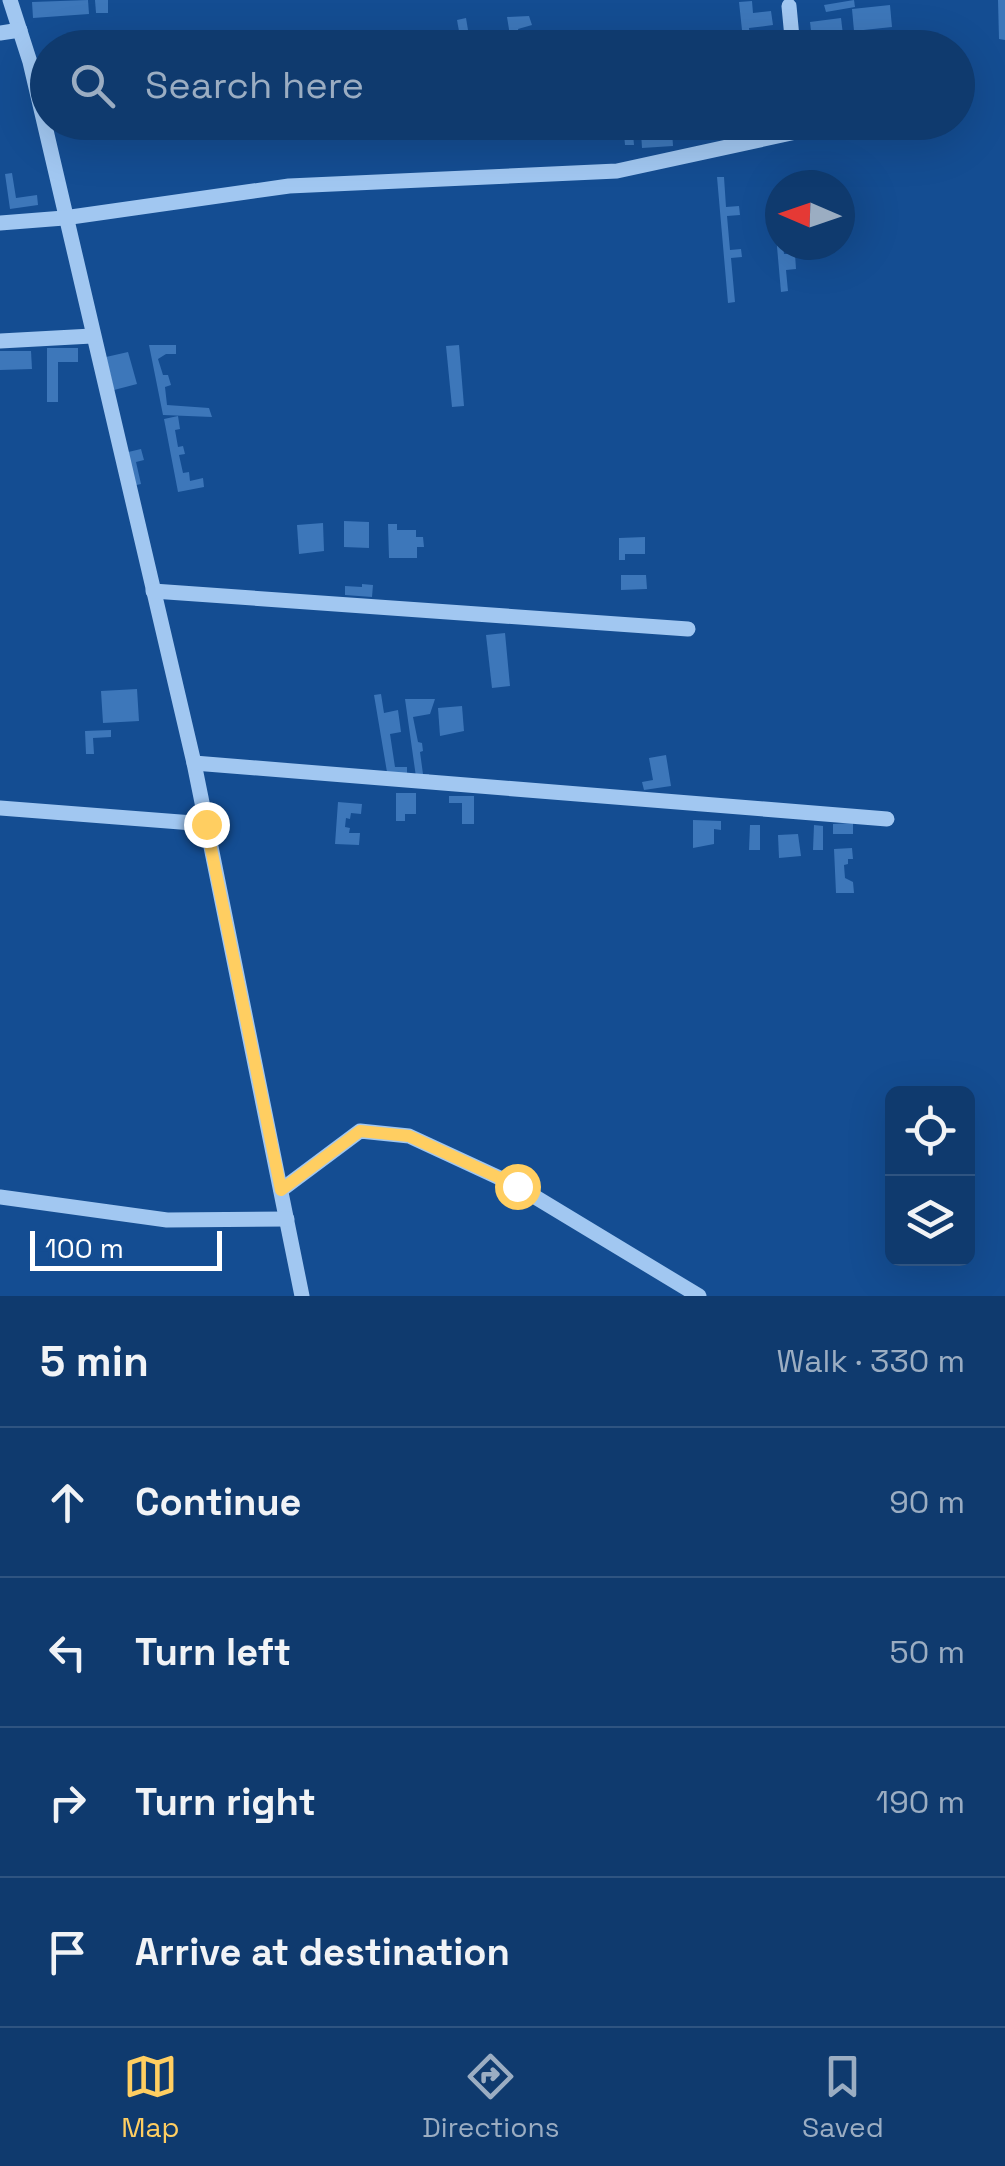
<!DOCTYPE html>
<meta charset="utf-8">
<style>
:root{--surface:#0f3a6e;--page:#1d4576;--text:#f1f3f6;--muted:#9badc2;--line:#2f5481;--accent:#ffce61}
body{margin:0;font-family:"Space Grotesk",sans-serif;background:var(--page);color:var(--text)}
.controls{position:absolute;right:30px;bottom:30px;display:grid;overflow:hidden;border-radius:15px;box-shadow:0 10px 40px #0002}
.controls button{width:90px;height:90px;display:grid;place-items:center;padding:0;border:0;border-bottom:2px solid var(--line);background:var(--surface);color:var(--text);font:50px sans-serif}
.compass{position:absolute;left:765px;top:170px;width:90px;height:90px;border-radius:50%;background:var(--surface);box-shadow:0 10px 40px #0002;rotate:272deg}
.scale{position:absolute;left:30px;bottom:25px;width:192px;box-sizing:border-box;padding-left:10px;border:5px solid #fff;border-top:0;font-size:28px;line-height:35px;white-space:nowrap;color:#fff;-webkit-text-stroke:8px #144d92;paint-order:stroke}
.stop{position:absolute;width:30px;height:30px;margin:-22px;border:8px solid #ffce61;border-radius:50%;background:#fff}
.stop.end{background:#ffce61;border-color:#fff;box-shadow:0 2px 10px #0008}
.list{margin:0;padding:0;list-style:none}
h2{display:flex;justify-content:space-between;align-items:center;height:130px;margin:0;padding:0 40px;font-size:42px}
h2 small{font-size:32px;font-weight:400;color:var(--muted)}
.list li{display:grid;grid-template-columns:65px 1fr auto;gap:30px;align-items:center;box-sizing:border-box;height:150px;padding:0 40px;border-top:2px solid var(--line)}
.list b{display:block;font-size:38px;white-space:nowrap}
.list em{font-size:32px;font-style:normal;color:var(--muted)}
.icon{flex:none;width:55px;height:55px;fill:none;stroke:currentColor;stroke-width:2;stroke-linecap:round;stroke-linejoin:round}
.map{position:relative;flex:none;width:1005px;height:1296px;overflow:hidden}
.search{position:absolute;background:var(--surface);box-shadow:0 10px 40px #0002;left:30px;right:30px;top:30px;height:110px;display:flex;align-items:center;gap:25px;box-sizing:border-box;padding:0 35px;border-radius:55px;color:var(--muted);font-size:38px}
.sheet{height:730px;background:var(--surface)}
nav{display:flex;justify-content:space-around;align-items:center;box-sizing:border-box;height:140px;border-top:2px solid var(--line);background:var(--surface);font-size:28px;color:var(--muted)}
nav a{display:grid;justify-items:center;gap:5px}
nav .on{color:var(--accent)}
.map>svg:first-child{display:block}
.building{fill:#3d77ba}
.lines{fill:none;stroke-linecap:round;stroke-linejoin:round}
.minor{stroke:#a1c7f1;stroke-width:15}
.route{stroke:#ffce61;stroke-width:12}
</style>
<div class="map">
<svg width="1005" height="1296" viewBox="0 0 1005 1296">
<rect width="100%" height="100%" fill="#144d92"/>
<g class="building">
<path d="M88,0l1,14 -56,4 -1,-16z"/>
<path d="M95,0h13v13h-12z"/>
<path d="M854,0l1,7 -29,5 -2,-7z"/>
<path d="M998,0h7v40l-6,-1z"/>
<path d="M752,1l1,12 18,-2 2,14 -24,3 2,18 -19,2v-9l-32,4v5h-7l-1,-12 50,-6 -3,-28z"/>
<path d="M890,5l2,22 -38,4 -2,-22z"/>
<path d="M529,16l3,9 -14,4 4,19h-10l-5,-31z"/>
<path d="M466,18l5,30h-9l-5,-28z"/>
<path d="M841,18l2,17 -31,4 -2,-17z"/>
<path d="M772,32l2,16h-13l-2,-15z"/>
<path d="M623,122h9l2,23h-9z"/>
<path d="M672,130l1,16 -31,2 -1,-15z"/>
<path d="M12,173l4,25 21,-3 1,10 -28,4 -5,-35z"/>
<path d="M717,177h7l2,30 13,-1 1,9 -13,1 3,34 11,-1 1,8 -11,1 4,44 -7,1z"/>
<path d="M775,224h5v21h3l1,9h11l1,15 -10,1 2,21 -7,1z"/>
<path d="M149,345h27v9h-10l-8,5 5,16h5l3,10 -6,2 2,18 42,3 3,9 -49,-2z"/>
<path d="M459,345l5,61 -12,1 -6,-61z"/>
<path d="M47,348h31v14h-20v40h-11z"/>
<path d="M0,351h31l1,18 -32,1z"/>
<path d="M128,352l9,32 -23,6 -8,-33z"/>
<path d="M178,416l2,13 -5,1 3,17 5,-1 2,8 -6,1 4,18 6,-1 1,9 13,-3 1,9 -26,5 -14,-73z"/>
<path d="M141,449l3,11 -8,2 5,22 -9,2 -8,-33z"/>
<path d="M344,521l25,1v26l-25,-1z"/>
<path d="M323,523l1,28 -25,3 -2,-29z"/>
<path d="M388,524h9v6h19v7h7l1,10h-7v11h-28z"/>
<path d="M645,537v17h-20v6h-6v-22z"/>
<path d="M621,575h25l1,14 -26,1z"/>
<path d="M362,584l11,1 -1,12 -27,-2v-9l17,1z"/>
<path d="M505,633l5,53 -18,2 -6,-53z"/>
<path d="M137,689l2,32 -36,2 -2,-32z"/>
<path d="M381,694l3,19 14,-3 3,22 -11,2 5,33h12v11h-19l-14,-83z"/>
<path d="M405,699h30l-5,15 -17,3 5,25 4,1 1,8 -3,1 3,22h6v4l-13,-1z"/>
<path d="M462,706l2,25 -24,5 -2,-28z"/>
<path d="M111,730v7l-18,1 1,16h-8l-1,-23z"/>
<path d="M666,755l5,31 -27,4 -2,-8 11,-2 -4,-22z"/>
<path d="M396,793h20v21h-11v7h-9z"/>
<path d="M449,796h25v28h-12v-21h-13z"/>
<path d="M338,802l24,2 -1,10 -10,-1 -1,6 -4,-1 -1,9 5,1 -1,5h11l-1,12 -24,-1z"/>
<path d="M693,820l28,1v9l-7,-1v15l-21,4z"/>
<path d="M853,823v11h-20v-10z"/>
<path d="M750,825h10v25h-11z"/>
<path d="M814,825l9,1v24h-10z"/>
<path d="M798,834l3,22 -22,2 -1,-23z"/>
<path d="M852,848l1,11h-5v5l-4,1 1,13 8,4 1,11h-18l-2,-44z"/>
</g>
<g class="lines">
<g class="minor">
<path d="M10,0l20,62 164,701 108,533"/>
<path d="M789,6l4,42"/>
<path d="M0,33l20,-3"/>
<path d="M0,223l64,-5 225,-32 328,-15 225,-49"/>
<path d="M0,341l92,-5"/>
<path d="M153,591l535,38"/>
<path d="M194,763l693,56"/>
<path d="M0,808l206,16"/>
<path d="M281,1190l79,-59 49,5 108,50 182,110"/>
<path d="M0,1197l167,23 120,-1"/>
</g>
</g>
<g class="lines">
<path class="route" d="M206,824l75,366 79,-59 49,5 108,50"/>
</g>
</svg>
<div class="controls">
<button><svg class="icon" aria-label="locate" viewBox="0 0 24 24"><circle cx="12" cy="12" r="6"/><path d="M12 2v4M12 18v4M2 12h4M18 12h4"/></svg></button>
<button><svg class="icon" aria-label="layers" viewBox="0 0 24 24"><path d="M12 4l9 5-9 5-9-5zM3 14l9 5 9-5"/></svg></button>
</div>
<svg class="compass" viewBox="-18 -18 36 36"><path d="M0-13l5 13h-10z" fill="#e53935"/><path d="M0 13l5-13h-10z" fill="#9badc2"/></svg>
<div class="scale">100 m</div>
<div class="stop" style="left:517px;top:1186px"></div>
<div class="stop end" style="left:206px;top:824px"></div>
<div class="search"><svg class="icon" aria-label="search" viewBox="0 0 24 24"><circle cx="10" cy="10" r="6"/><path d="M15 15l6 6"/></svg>Search here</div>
</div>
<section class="sheet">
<h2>5 min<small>Walk · 330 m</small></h2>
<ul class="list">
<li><svg class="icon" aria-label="ahead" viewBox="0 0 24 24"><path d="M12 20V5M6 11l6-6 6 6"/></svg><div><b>Continue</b></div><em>90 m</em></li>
<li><svg class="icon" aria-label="left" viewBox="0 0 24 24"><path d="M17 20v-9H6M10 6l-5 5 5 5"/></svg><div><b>Turn left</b></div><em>50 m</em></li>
<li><svg class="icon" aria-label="right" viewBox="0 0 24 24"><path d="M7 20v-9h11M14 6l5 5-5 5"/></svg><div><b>Turn right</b></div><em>190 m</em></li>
<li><svg class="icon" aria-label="arrive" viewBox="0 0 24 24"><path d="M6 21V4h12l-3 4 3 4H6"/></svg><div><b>Arrive at destination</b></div></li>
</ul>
</section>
<nav>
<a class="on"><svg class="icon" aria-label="map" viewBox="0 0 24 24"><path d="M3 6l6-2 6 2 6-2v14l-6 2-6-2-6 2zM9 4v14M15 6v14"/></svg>Map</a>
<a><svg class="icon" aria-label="directions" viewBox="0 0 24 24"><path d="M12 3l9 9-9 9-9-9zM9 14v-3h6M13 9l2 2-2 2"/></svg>Directions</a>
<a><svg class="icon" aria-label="saved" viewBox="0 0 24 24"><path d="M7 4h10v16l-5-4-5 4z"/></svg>Saved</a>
</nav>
